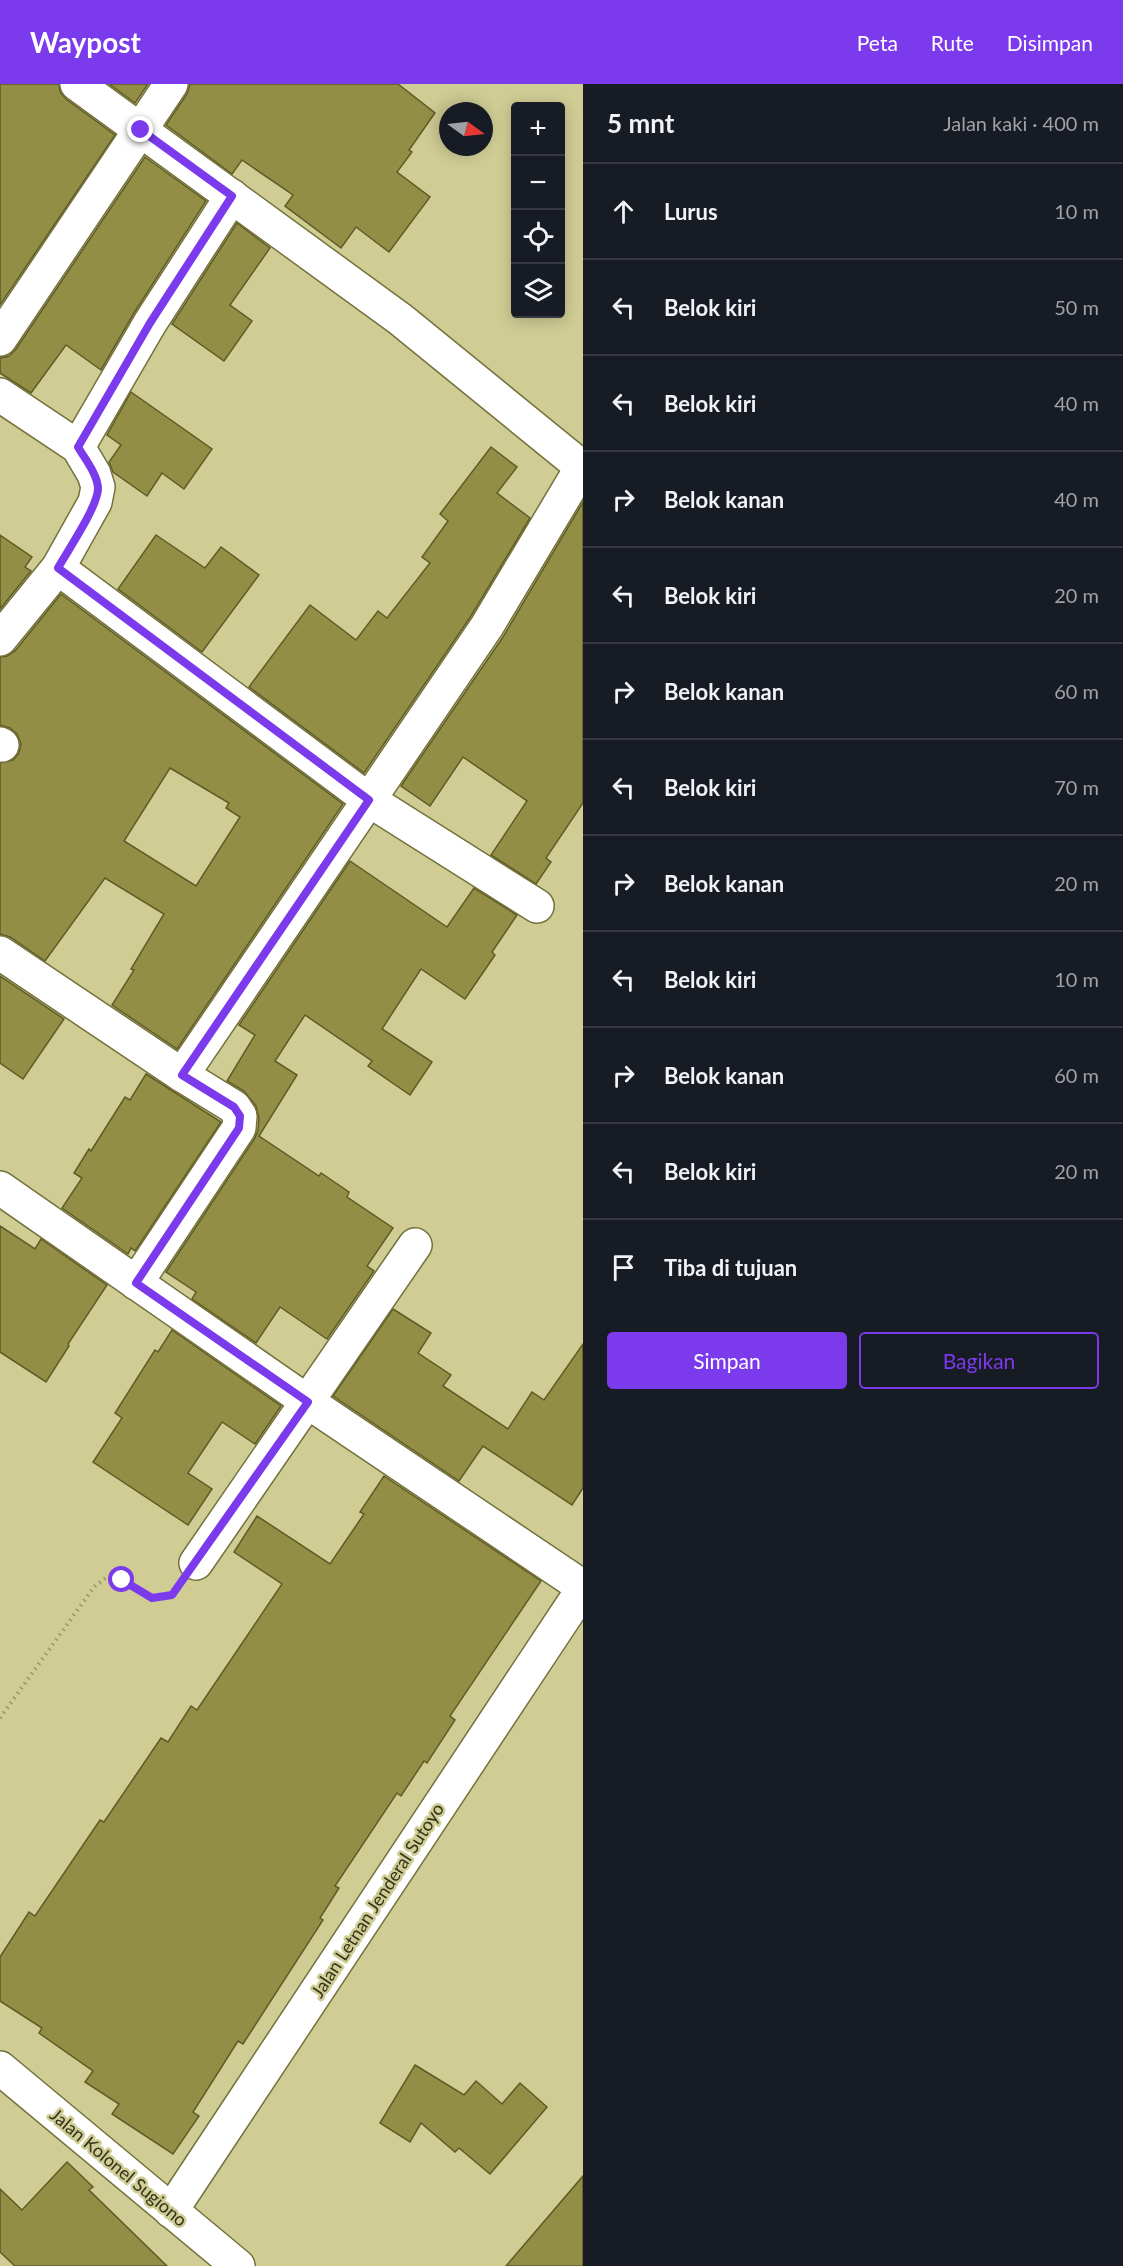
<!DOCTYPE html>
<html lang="id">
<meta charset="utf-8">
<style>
:root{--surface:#171b24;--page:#242831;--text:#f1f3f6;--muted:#9ea1a6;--line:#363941;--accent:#7c3aed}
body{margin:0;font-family:Lato,sans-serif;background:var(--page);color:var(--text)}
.controls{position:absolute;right:18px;top:18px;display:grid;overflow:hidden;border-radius:6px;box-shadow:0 3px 15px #0003}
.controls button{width:54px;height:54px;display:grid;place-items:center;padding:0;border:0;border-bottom:2px solid var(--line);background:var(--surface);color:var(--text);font:30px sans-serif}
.compass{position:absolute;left:439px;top:18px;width:54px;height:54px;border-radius:50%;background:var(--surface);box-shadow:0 3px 15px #0003;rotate:105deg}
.stop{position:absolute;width:18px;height:18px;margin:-14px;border:4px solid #7c3aed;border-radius:50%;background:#fff}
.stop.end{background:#7c3aed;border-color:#fff;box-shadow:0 2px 6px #0008}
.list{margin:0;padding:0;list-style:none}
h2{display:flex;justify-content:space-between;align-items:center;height:78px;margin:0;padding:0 24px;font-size:26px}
h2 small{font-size:20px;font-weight:400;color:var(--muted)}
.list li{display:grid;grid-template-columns:39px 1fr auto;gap:18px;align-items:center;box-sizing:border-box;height:96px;padding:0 24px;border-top:2px solid var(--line)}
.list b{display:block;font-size:22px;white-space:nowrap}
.list em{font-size:20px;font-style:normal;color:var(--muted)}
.actions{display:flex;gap:12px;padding:18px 24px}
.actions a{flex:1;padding:14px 0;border:2px solid var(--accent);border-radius:6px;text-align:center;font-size:21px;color:var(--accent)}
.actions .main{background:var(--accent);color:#fff}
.icon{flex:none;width:33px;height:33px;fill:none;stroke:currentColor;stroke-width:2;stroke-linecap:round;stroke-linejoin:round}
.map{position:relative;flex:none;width:583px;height:2182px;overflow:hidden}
header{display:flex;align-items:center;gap:36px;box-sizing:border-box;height:84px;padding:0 30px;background:var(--accent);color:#fff}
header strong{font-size:28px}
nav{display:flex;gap:33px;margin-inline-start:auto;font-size:21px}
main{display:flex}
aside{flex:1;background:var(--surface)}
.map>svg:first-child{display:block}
.building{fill:#938e45;stroke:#5e5b25;stroke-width:1.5;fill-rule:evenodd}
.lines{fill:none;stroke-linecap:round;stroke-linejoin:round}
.street-casing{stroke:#74713c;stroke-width:36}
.secondary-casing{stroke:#74713c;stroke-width:36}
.path{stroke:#9a986b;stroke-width:4;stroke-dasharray:1.5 4.5;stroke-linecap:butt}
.street{stroke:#fff;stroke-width:33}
.secondary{stroke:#fff;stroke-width:33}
.route{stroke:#7c3aed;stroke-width:8}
.labels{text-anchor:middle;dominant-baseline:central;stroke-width:5;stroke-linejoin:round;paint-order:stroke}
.street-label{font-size:18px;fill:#34331c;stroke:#cfcc94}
</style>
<header>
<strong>Waypost</strong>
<nav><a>Peta</a><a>Rute</a><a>Disimpan</a></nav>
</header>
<main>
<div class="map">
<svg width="583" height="2182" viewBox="0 0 583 2182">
<rect width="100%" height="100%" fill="#cfcc94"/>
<g class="building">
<path d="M0,0h59l1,8 6,7 49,36 -115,170z"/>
<path d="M109,0h39l-13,19z"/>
<path d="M190,0h208l37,29 -26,37 3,2 -15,20 33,25 -41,55 -33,-25 -15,21 -56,-42 8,-11 -51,-35 -10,14 -66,-49 21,-31z"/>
<path d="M145,73l61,44 -72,112 -33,57 -35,-25 -35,48 -31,-20v-15l9,-2 7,-7z"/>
<path d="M237,139l33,25 -40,57 22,16 -28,40 -52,-37z"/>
<path d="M131,308l81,57 -28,40 -22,-16 -15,23 -34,-24 -4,-10 12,-17 -14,-10z"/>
<path d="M491,363l26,20 -20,26 33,25 -59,98 -107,157 -115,-86 61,-82 46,35 22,-29 9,7 43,-55 -8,-6 26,-36 -8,-7z"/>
<path d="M583,418v301l-37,55 5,4 -15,22 -45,-29 36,-54 -64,-44 -33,49 -29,-20 102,-149z"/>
<path d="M0,451l32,22 -7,10 6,4 -31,38z"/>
<path d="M156,451l49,33 16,-21 38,28 -57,77 -84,-63z"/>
<path d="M61,510l282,210 -166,245 -65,-44 22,-35 -3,-1 33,-55 -59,-36 -60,83 -35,-24 -10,-3v-171l13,-3 6,-7 2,-9 -4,-10 -7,-6 -10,-3v-68l7,-1 8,-5zM170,684l59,35 -3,5 14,9 -44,69 -72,-45z"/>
<path d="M350,777l97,66 27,-39 43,27 -25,37 3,3 -30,44 -44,-30 -39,60 50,33 -22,33 -42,-29 4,-5 -67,-46 -30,46 22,14 -38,61 60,40 2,-3 28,19 -2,5 46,31 -26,38 7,5 -47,68 -47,-32 -24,36 -64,-44 4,-7 -30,-20 89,-134 3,-8 1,-12 -3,-12 -12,-15 -17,-10 28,-46 -16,-10z"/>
<path d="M0,892l64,43 -41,60 -23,-16z"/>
<path d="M146,990l75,48 -86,129 -4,-3 -3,6 -66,-46 20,-30 -8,-5 15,-24 2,2 34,-54 5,3z"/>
<path d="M0,1142l35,23 6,-10 66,46 -39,59 1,2 -23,36 -46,-30z"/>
<path d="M393,1225l38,24 -13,20 33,22 -8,11 65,43 24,-37 12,8 39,-56v144l-11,17 -89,-59 -24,35 -126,-85z"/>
<path d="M172,1246l109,76 -26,38 -33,-22 -34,51 24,16 -24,36 -95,-63 29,-44 -7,-5 40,-63 3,2z"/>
<path d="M384,1392l157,105 -91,135 5,4 -28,43 -3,-2 -23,35 -4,-3 -62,93 4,2 -19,30 3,2 -80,124 -5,-3 -45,71 6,4 -26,38 -61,-40 7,-10 -34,-22 8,-11 -54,-38 3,-5 -42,-27v-44l29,-45 6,4 65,-96 4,2 57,-84 7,4 23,-36 6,4 85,-126 -48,-32 23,-36 73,48 34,-50 -4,-2z"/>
<path d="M415,1981l49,30 12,-14 26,23 18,-21 27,24 -57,67 -31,-26 -4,4 -34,-29 -11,19 -30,-19z"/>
<path d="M67,2078l26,25 -4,3 78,76h-152l-15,-14v-63l22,21z"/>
<path d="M583,2092v90h-77z"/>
</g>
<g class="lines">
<defs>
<g id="street">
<path d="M77,0l323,235 183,149"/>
<path d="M0,255l171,-255"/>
<path d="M0,311l78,52 16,27 4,13 -3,15 -37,66 -58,71"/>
<path d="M78,363l72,-124 82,-127"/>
<path d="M58,484l311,232 168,106"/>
<path d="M0,660l2,1"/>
<path d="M0,869l182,122 52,32 6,9 -1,12 -103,155"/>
<path d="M182,991l305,-449 95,-159"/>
<path d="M0,1104l308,214 275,185"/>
<path d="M196,1479l219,-318"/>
</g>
<g id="secondary">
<path d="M0,1984l238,198"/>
<path d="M171,2127l412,-622"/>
</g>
</defs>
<use href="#street" class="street-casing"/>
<use href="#secondary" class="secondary-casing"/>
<path class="path" d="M0,1634l94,-131 14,-11 14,4 30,18 20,-3 4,-5"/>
<use href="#street" class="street"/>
<use href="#secondary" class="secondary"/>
</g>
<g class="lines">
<path class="route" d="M122,1496l30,18 20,-3 136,-193 -172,-119 103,-155 1,-12 -6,-9 -52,-32 187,-275 -311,-232c10,-18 39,-60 40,-79 0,-14 -13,-30 -20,-42l72,-124 82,-127 -91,-66"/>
</g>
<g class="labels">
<g class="street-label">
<text transform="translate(377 1816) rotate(-57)">Jalan Letnan Jenderal Sutoyo</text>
<text transform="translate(119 2083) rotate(40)">Jalan Kolonel Sugiono</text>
</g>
</g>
</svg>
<div class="controls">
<button>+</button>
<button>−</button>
<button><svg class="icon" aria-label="locate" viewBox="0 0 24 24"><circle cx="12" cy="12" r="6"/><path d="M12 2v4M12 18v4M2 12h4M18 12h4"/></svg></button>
<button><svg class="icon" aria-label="layers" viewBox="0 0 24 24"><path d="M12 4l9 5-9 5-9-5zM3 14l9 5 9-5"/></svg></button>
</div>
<svg class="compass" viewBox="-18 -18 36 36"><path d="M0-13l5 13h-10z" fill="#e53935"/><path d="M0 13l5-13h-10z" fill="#9ea1a6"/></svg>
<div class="stop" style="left:122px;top:1496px"></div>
<div class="stop end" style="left:141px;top:46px"></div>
</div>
<aside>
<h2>5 mnt<small>Jalan kaki · 400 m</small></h2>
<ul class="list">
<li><svg class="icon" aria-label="ahead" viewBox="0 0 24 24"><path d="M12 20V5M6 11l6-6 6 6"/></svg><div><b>Lurus</b></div><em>10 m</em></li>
<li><svg class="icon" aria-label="left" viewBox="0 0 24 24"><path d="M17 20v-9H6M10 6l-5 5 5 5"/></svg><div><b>Belok kiri</b></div><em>50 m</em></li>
<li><svg class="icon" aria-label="left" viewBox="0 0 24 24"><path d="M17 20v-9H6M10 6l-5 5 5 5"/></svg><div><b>Belok kiri</b></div><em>40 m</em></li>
<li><svg class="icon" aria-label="right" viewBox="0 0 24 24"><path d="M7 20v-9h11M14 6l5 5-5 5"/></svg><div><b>Belok kanan</b></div><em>40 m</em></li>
<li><svg class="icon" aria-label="left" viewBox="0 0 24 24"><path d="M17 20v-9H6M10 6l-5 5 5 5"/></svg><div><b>Belok kiri</b></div><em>20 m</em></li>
<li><svg class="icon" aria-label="right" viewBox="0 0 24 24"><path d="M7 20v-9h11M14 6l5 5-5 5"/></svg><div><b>Belok kanan</b></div><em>60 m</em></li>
<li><svg class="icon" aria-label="left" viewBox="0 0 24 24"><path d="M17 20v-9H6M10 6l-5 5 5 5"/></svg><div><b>Belok kiri</b></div><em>70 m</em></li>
<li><svg class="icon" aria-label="right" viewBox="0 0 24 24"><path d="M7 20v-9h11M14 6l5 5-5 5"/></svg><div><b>Belok kanan</b></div><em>20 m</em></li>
<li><svg class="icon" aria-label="left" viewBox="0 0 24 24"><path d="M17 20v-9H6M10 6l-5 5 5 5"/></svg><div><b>Belok kiri</b></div><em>10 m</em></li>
<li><svg class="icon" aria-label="right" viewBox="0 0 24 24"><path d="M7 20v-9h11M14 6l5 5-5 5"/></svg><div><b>Belok kanan</b></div><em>60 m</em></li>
<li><svg class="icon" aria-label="left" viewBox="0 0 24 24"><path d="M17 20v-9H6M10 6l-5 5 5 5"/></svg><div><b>Belok kiri</b></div><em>20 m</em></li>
<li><svg class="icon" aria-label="arrive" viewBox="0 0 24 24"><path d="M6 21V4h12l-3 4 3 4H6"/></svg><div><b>Tiba di tujuan</b></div></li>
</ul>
<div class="actions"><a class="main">Simpan</a><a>Bagikan</a></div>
</aside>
</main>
